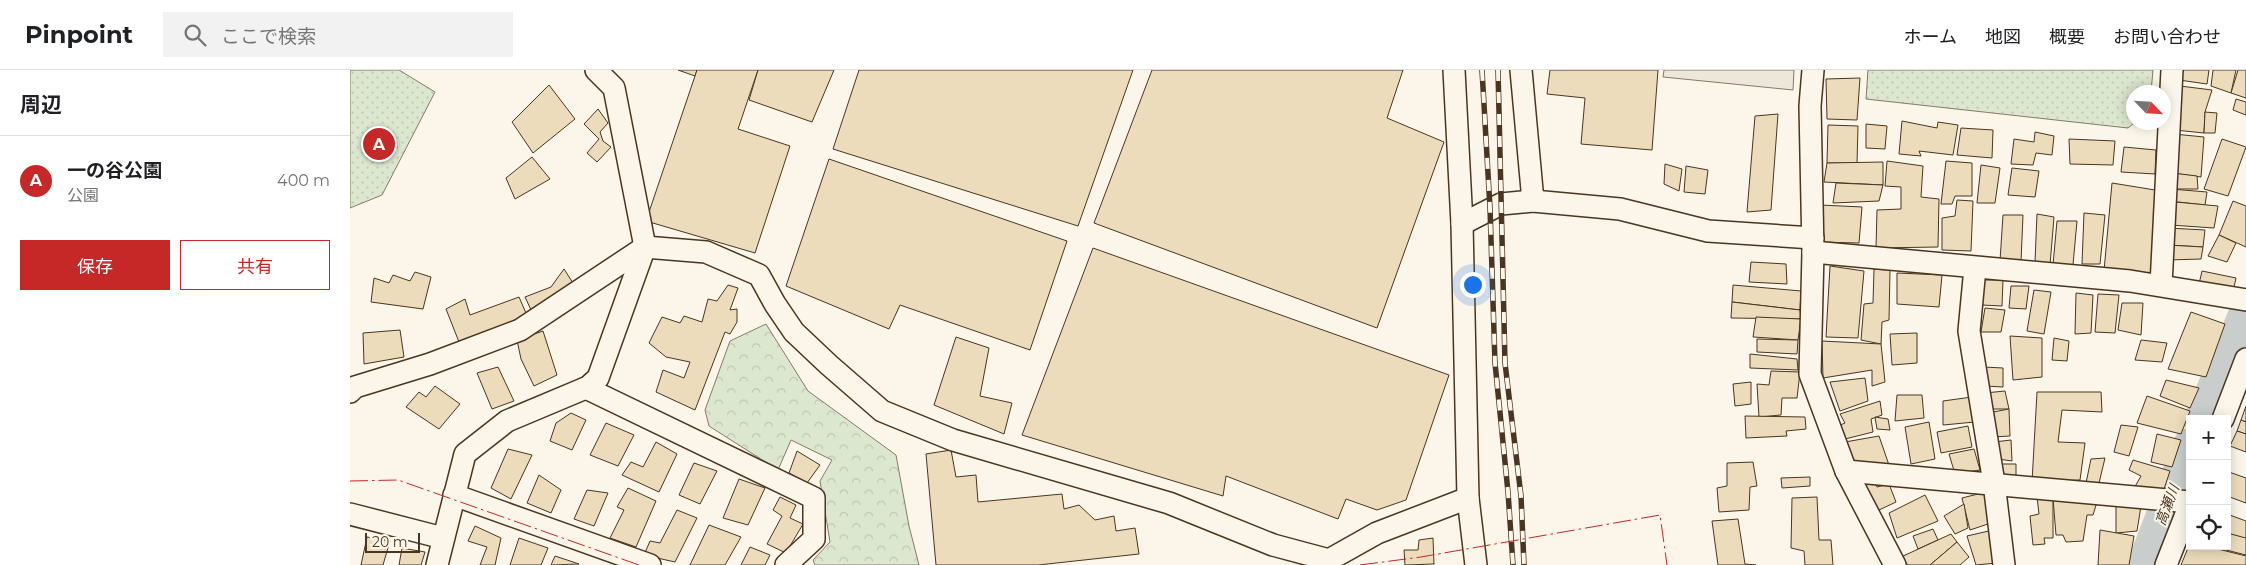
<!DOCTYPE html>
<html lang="ja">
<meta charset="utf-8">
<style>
:root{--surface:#fff;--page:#f2f2f2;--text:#202124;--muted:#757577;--line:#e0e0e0;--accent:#c62828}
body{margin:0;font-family:Montserrat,"Noto Sans JP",sans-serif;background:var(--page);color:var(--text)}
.controls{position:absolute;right:15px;bottom:15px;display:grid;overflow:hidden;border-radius:0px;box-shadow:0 2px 12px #0003}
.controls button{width:45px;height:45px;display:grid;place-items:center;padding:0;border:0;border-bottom:1px solid var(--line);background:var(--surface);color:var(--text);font:25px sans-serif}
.compass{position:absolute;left:1776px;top:15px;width:45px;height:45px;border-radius:50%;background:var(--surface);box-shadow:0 2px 12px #0003;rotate:115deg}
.scale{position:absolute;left:15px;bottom:12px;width:55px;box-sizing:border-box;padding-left:5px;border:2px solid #4a3520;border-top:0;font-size:14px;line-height:18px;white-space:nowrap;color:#4a3520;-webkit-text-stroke:4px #fbf6e9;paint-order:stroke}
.you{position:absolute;left:1122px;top:214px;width:18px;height:18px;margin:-12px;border:4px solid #fff;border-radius:50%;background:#1a73e8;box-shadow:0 0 0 8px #1a73e833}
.badge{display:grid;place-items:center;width:32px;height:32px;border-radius:50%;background:var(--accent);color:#fff;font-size:16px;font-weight:700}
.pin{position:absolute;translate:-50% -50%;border:2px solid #fff;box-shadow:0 1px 5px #0006}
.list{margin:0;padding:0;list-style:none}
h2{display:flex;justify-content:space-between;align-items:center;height:65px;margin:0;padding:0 20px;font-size:21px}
h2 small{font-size:16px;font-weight:400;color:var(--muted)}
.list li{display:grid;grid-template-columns:32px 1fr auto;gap:15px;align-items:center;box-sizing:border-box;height:90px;padding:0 20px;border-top:1px solid var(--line)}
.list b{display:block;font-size:19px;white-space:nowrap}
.list p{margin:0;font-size:16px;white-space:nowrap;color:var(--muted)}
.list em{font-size:16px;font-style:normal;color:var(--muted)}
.actions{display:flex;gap:10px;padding:15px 20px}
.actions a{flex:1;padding:11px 0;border:1px solid var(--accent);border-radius:0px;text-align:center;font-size:18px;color:var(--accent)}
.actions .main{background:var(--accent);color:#fff}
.icon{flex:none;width:28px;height:28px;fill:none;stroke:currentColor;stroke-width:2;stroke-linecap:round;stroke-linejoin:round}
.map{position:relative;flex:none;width:1896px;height:495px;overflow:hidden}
header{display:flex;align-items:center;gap:30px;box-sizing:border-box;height:70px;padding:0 25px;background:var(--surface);border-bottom:1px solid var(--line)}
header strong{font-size:24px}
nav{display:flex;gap:28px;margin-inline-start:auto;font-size:18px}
.search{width:350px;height:45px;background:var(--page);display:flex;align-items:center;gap:12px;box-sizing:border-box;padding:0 18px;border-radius:0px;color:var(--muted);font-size:19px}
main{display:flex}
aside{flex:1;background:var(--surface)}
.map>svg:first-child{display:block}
.green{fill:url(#green-dots);stroke:#887966}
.forest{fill:url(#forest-crowns);stroke:#887966}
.parking{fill:#ede7d9;stroke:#887966}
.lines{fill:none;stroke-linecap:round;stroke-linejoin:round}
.river{stroke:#c9cecd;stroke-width:34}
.building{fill:#ecdcbc;stroke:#4a3520}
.minor-casing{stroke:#4a3520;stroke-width:24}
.minor{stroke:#fbf6e9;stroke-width:21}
.rail-casing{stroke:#4a3520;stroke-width:5.5}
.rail{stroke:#fbf6e9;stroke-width:4;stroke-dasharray:11;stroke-linecap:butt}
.power{stroke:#c62828;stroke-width:1;stroke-dasharray:18 4 2.5 4;stroke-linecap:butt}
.labels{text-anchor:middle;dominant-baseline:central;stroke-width:4;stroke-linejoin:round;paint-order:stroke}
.water-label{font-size:14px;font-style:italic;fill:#4a3520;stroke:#fbf6e9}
</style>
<header>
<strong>Pinpoint</strong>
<div class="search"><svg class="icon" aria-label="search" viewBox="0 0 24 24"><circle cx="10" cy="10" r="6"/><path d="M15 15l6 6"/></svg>ここで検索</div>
<nav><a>ホーム</a><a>地図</a><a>概要</a><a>お問い合わせ</a></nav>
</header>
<main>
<aside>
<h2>周辺<small></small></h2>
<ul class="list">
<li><span class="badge">A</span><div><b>一の谷公園</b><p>公園</p></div><em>400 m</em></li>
</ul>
<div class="actions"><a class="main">保存</a><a>共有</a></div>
</aside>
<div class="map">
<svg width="1896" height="495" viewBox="0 0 1896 495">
<defs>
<pattern id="green-dots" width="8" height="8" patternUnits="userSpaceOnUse" patternTransform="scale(1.25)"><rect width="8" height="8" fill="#dce7d0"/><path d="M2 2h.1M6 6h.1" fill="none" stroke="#bec7b2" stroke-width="1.8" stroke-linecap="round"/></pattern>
<pattern id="forest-crowns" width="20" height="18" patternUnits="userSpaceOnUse" patternTransform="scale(1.25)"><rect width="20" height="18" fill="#dce7d0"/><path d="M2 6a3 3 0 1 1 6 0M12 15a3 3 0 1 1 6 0" fill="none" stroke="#bec7b2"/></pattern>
</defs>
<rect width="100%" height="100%" fill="#fbf6e9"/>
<g class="green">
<path d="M0,0h49l36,22 -53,103 -32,13z"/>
<path d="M1518,0h285l-2,22h-17v31l-6,5 -262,-29z"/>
</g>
<path class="forest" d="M416,254l42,67 88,64 13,71 10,39h-104l-2,-5 17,-18 -10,-61 12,-21 -41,-20 -13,30 -69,-44 -4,-16 25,-69z"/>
<path class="parking" d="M1314,0h130l-1,20 -130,-13z"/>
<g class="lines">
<g class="river">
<path d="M1851,349l45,-106"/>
<path d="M1794,495l46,-120"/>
</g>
</g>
<g class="building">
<path d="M328,0h19l-2,6z"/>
<path d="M347,0h61l-20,59 52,17 -35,107 -109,-32z"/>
<path d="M408,0h76l-22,52 -63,-22z"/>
<path d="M509,0h274l-55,156 -245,-77z"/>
<path d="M802,0h251l-16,48 57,24 -67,186 -283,-105z"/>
<path d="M1200,0h108l-6,80 -71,-6 4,-46 -38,-4z"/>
<path d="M1829,0h30l-2,14 -28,-4z"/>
<path d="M1863,0h23l-5,23 -20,-7z"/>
<path d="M1888,0h8v28l-15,-5z"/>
<path d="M1510,8l-3,42 -30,-1 -1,-40z"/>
<path d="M199,15l26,34 -42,34 -21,-31z"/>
<path d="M1830,16l32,4 -7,22 -1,21 -29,-3z"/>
<path d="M1886,29l10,3v13l-13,-5z"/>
<path d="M248,39l10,14 -8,9 3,9 8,6 -14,15 -10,-9 12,-14 -15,-15z"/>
<path d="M1855,42l12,1 -2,20h-11z"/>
<path d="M1428,44l-7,96 -24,2 8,-96z"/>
<path d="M1552,51l35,7 1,-6 20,3 -5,30 -34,-4 2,5 -22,-2z"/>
<path d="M1516,54l21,2 -2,23 -19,-1z"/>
<path d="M1478,55l30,1 -1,37h-30z"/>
<path d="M1611,58l32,2 -1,28 -35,-3z"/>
<path d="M1685,62l19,4 -2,19 -16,-2 -3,12 -22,-1 3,-25 20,3z"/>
<path d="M1824,64l30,3 -3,40 -29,-4z"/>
<path d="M1719,69l46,2 -2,24 -43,-1z"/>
<path d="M1872,69l24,8 -18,49 -24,-7z"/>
<path d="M1774,77l32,3 -1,24 -34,-2z"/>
<path d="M182,87l18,22 -35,20 -9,-21z"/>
<path d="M479,89l238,82 -37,109 -130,-45 -11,24 -103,-43z"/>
<path d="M1537,91l36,5 -2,31 18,2 -1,48 -62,1 1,-38 24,-1v-22l-16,-1z"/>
<path d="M1596,91l26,2v33h-17l-3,8h-11z"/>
<path d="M1533,92v23l-59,-3 3,-19z"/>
<path d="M1315,94l17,5 -3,22 -15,-7z"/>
<path d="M1631,95l19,3 -5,35h-18z"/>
<path d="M1336,96l22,4 -3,24 -21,-2z"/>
<path d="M1662,98l27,3 -4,26 -27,-2z"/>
<path d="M1822,103l25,3 1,13h-27z"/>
<path d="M1486,113l47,2 -4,16 -46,2z"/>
<path d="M1762,113l43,7 -4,86 -47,-5z"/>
<path d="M1821,119l36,3 -2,13 -36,-4z"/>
<path d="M1607,130l16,1 -2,50 -29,-1v-32l13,-2z"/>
<path d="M1815,131l53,5 -4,22 -44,-3z"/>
<path d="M1883,131l13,5v41l-27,-12z"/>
<path d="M1471,135l41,2 -3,36 -41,-1z"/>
<path d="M1734,143l21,2 -5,49h-18z"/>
<path d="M1687,144l17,3 -4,48 -15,-3z"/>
<path d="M1653,145h20l-2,47 -21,-1z"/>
<path d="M1707,151h20l-4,44h-20z"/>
<path d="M1818,158l37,2 -2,17 -36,-2z"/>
<path d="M1869,165l17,8 -9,19 -19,-6z"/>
<path d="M1817,175l36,2 -2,12 -33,1z"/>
<path d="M743,178l356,127 -43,125 -29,10 -31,-11 -8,20 -112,-43 -3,20 -201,-61z"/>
<path d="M1401,192l35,2 1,20 -38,-2z"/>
<path d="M1480,196l34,5 -6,67 -32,-1z"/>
<path d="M214,199l9,14 -40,31 -8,-17 26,-10z"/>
<path d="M1524,199l16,1 -1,50 -7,2 -1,22 -20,-4 3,-36 9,-1z"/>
<path d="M1852,201l34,7 -3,14 -34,-8z"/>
<path d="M65,202l16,5 -8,32 -52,-7 3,-24 15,5 4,-8 17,6z"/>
<path d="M1547,203l45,2 -3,32 -42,-3z"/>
<path d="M1633,210h20l-1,26 -20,-1z"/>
<path d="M378,215l10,3 -8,22 7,-1v13l-7,12 -5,-2 -30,78 -39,-18 7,-22 21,8 6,-16 -24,-5 -17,-14 13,-26 18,6 4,-7 18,6 6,-23 9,2z"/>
<path d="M1383,215l68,6 -1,19 -68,-8z"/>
<path d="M1661,216h18l-3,23 -17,-1z"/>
<path d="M1684,220l17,2 -7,42 -17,-3z"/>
<path d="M1726,223l17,2 -2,38 -16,1z"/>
<path d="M1748,224l21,1 -4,38 -20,-1z"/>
<path d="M169,227l10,23 -70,22 -13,-33 19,-10 5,16z"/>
<path d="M1382,232l68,8 1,9 -70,-1z"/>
<path d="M1772,233h21l-2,32 -23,-5z"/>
<path d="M1635,238l20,2 -4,22h-20z"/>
<path d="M1841,242l34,12 -19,53 -38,-8z"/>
<path d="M1406,247l45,2 -3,21 -45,-3z"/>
<path d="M50,260l4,27 -40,7 -1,-31z"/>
<path d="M193,261l14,44 -23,11 -13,-27 -4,-19z"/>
<path d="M1567,263v30l-25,2 -2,-31z"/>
<path d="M1660,266l32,2v39l-29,3z"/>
<path d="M606,267l33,11 -9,48 32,7 -8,31 -70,-29z"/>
<path d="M1704,268l15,3 -2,20 -15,-1z"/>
<path d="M1407,269l41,1 -1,14 -40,-2z"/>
<path d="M1791,270l26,3 -5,19 -27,-2z"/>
<path d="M1472,271l59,3 4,38 -13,4v-16l-49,8z"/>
<path d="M1400,284l47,5 1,11 -48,-2z"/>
<path d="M148,297l16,34 -22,8 -15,-36z"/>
<path d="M1634,297l19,1v19l-18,-1z"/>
<path d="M1421,301l29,1 -3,26h-15l-1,17 -22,2 -2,-33 12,1z"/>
<path d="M1515,308l3,23 -28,10 -10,-29z"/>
<path d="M1816,310l33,8 -9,20 -30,-12z"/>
<path d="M1401,312v22l-16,2 -2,-22z"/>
<path d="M85,316l25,18 -21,25 -33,-22 13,-15 7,5z"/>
<path d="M1655,321l4,18h-21l-3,-16z"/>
<path d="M1687,322h64l1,20 -40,-2 -4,32 27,1 -5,37 -48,2z"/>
<path d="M1547,325h25l2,23 -29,3z"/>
<path d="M1797,326l43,15 -9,23 -44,-11z"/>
<path d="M1622,327l3,25 -32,3v-24z"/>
<path d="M1530,331l2,14 -11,4 2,13 -28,7 -7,-13 7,-3 -5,-9z"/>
<path d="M1896,336v16l-5,-2z"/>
<path d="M1659,339l1,27 -18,1 -4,-24z"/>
<path d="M221,343l15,7 -14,30 -22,-9 6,-18z"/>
<path d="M1395,346l60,1 1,12 -20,2 1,5 -41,2z"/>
<path d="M1525,347l13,2 2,11 -13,-1z"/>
<path d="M1891,350l5,2v12l-9,-3z"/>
<path d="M1579,352l6,37 -24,5 -6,-37z"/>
<path d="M256,353l28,12 -16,31 -28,-11z"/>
<path d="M1771,355l17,2 -9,29 -15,-4z"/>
<path d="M1618,356l4,21 -31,6 -4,-21z"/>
<path d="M1887,361l9,3v18l-16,-6z"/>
<path d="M1807,364l24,6 -9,27 -21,-5z"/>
<path d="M1529,366l11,32 -34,-2 -11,-24z"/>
<path d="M1661,370l1,21 -14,-2 -4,-17z"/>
<path d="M306,372l21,12 -18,38 -37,-17 9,-13 12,5z"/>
<path d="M158,379l24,6 -21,44 -20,-11z"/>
<path d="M1624,379l6,21 -25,4 -6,-20z"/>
<path d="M601,380l5,27 20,-2 2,27 84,-8 2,15 15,-4 16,15 19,-4 2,15 19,-3 4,26 -101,11h-102l-10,-111z"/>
<path d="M447,381l23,14 -13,18 -18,-10z"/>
<path d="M1755,388l-6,25h-13l5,-24z"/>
<path d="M1783,390l37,11 -7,21 -30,-2 8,-14 -12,-6z"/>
<path d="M1403,392l4,24 -7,1 -1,23 -30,2 -2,-24 10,-2v-23z"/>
<path d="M344,393l23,8 -17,33 -21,-9z"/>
<path d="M1647,394h19v16l-17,-2z"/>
<path d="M1879,402l17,6v25l-19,-7z"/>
<path d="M189,405l22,15 -10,23 -24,-10z"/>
<path d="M1460,407v9l-28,2 -1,-10z"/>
<path d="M1522,408l5,9 12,-3 7,18 -17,8 -17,-30z"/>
<path d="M389,409l26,9 -17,37 -25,-7z"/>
<path d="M278,418l28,13 -20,46 -26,-9 14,-28 -7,-3z"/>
<path d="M237,420l21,3 -14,33 -20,-7z"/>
<path d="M1636,422l5,31 -21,7 -8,-32z"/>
<path d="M1575,425l13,26 -41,17 -8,-25z"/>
<path d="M430,427l16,8 -6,13 13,6 -17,29 -19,-9 15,-28 -9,-6z"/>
<path d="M1467,427l2,43h12l2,25h-28l-1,-14 -13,-3 1,-50z"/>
<path d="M1687,427l16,1v40h-9l1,6 -12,1 -3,-29 9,-2z"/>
<path d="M1703,428l44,4 -4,13h-6l-4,26 -17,1 -3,-7h-7z"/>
<path d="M1614,434l4,24 -13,6 -11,-18z"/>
<path d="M1766,434l25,2 -4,25 -21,2z"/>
<path d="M327,440l20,8 -22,44 -31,-7 6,-14 10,2z"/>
<path d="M1877,444l19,7v18l-19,-6z"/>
<path d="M1388,449l7,45 11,1h-38l-6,-44z"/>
<path d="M359,455l32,12 -16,28h-35z"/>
<path d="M125,456l26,12 -6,27h-15l7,-18 -19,-6z"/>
<path d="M1583,459l5,11 -20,9 -5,-13z"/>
<path d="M1643,460l3,33 -20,2 -9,-29z"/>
<path d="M1750,460l34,6 -5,29h-31z"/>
<path d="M1877,463l19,5v17l-36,-9h17z"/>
<path d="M1601,464l6,8 -27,23h-22l-7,-8z"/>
<path d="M17,467l23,4 -7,24h-22z"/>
<path d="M169,468l29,10 -7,17h-31z"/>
<path d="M1083,468l1,26 -29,1 -1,-15h14l1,-10z"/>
<path d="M1607,472l12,15 -9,8h-30z"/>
<path d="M1840,473v3h16l40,10v9h-65z"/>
<path d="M400,477l20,8 -5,10h-24z"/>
<path d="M52,478l23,4 -4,13h-22z"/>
<path d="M205,486l24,8 -28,1z"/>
</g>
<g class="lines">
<defs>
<g id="minor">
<path d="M1104,0l8,154 6,274 8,67"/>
<path d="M1171,0l12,131"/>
<path d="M1463,0l-3,36 3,146 -3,122 36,97 49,94"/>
<path d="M1112,154l39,-20 32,-3 87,8 88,22 105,7"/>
<path d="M1463,182l317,29 116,19"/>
<path d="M1625,198l-6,63 25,152 10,82"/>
<path d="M1811,215l11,-215"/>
<path d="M236,318l228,110v41l-28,26"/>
<path d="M0,322l5,-5 75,-23 90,-34 125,-83 61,5 53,23 16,29 19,28 35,33 53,46 71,29 216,63 104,42 56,15 48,-27 91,-35"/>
<path d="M1873,349l23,-60"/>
<path d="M1496,401l344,31"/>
<path d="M104,425l196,70"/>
<path d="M0,444l93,24"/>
<path d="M87,495l28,-111 42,-33 81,-34 10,-9 47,-131 -31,-159 -18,-18"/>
<path d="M1816,495l24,-61"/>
</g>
</defs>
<use href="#minor" class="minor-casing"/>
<use href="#minor" class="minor"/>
<defs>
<g id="rail">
<path d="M1132,0l8,138 5,155 13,129 5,73"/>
<path d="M1148,0l7,293 16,133 3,69"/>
</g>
</defs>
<use href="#rail" class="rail-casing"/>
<use href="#rail" class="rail"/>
<g class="power">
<path d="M0,411l48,-1 241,85"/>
<path d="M1010,495l61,-8 239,-42 7,50"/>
</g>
</g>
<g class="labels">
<g class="water-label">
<text transform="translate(1817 435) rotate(-69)">高瀬川</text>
</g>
</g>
</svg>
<div class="controls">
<button>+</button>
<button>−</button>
<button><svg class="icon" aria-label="locate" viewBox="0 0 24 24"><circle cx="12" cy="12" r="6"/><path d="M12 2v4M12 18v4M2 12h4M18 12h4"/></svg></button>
</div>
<svg class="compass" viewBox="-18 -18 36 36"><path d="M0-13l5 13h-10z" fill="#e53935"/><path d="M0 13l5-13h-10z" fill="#757577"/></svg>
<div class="scale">20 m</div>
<div class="you"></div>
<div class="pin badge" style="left:29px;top:74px">A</div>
</div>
</main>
